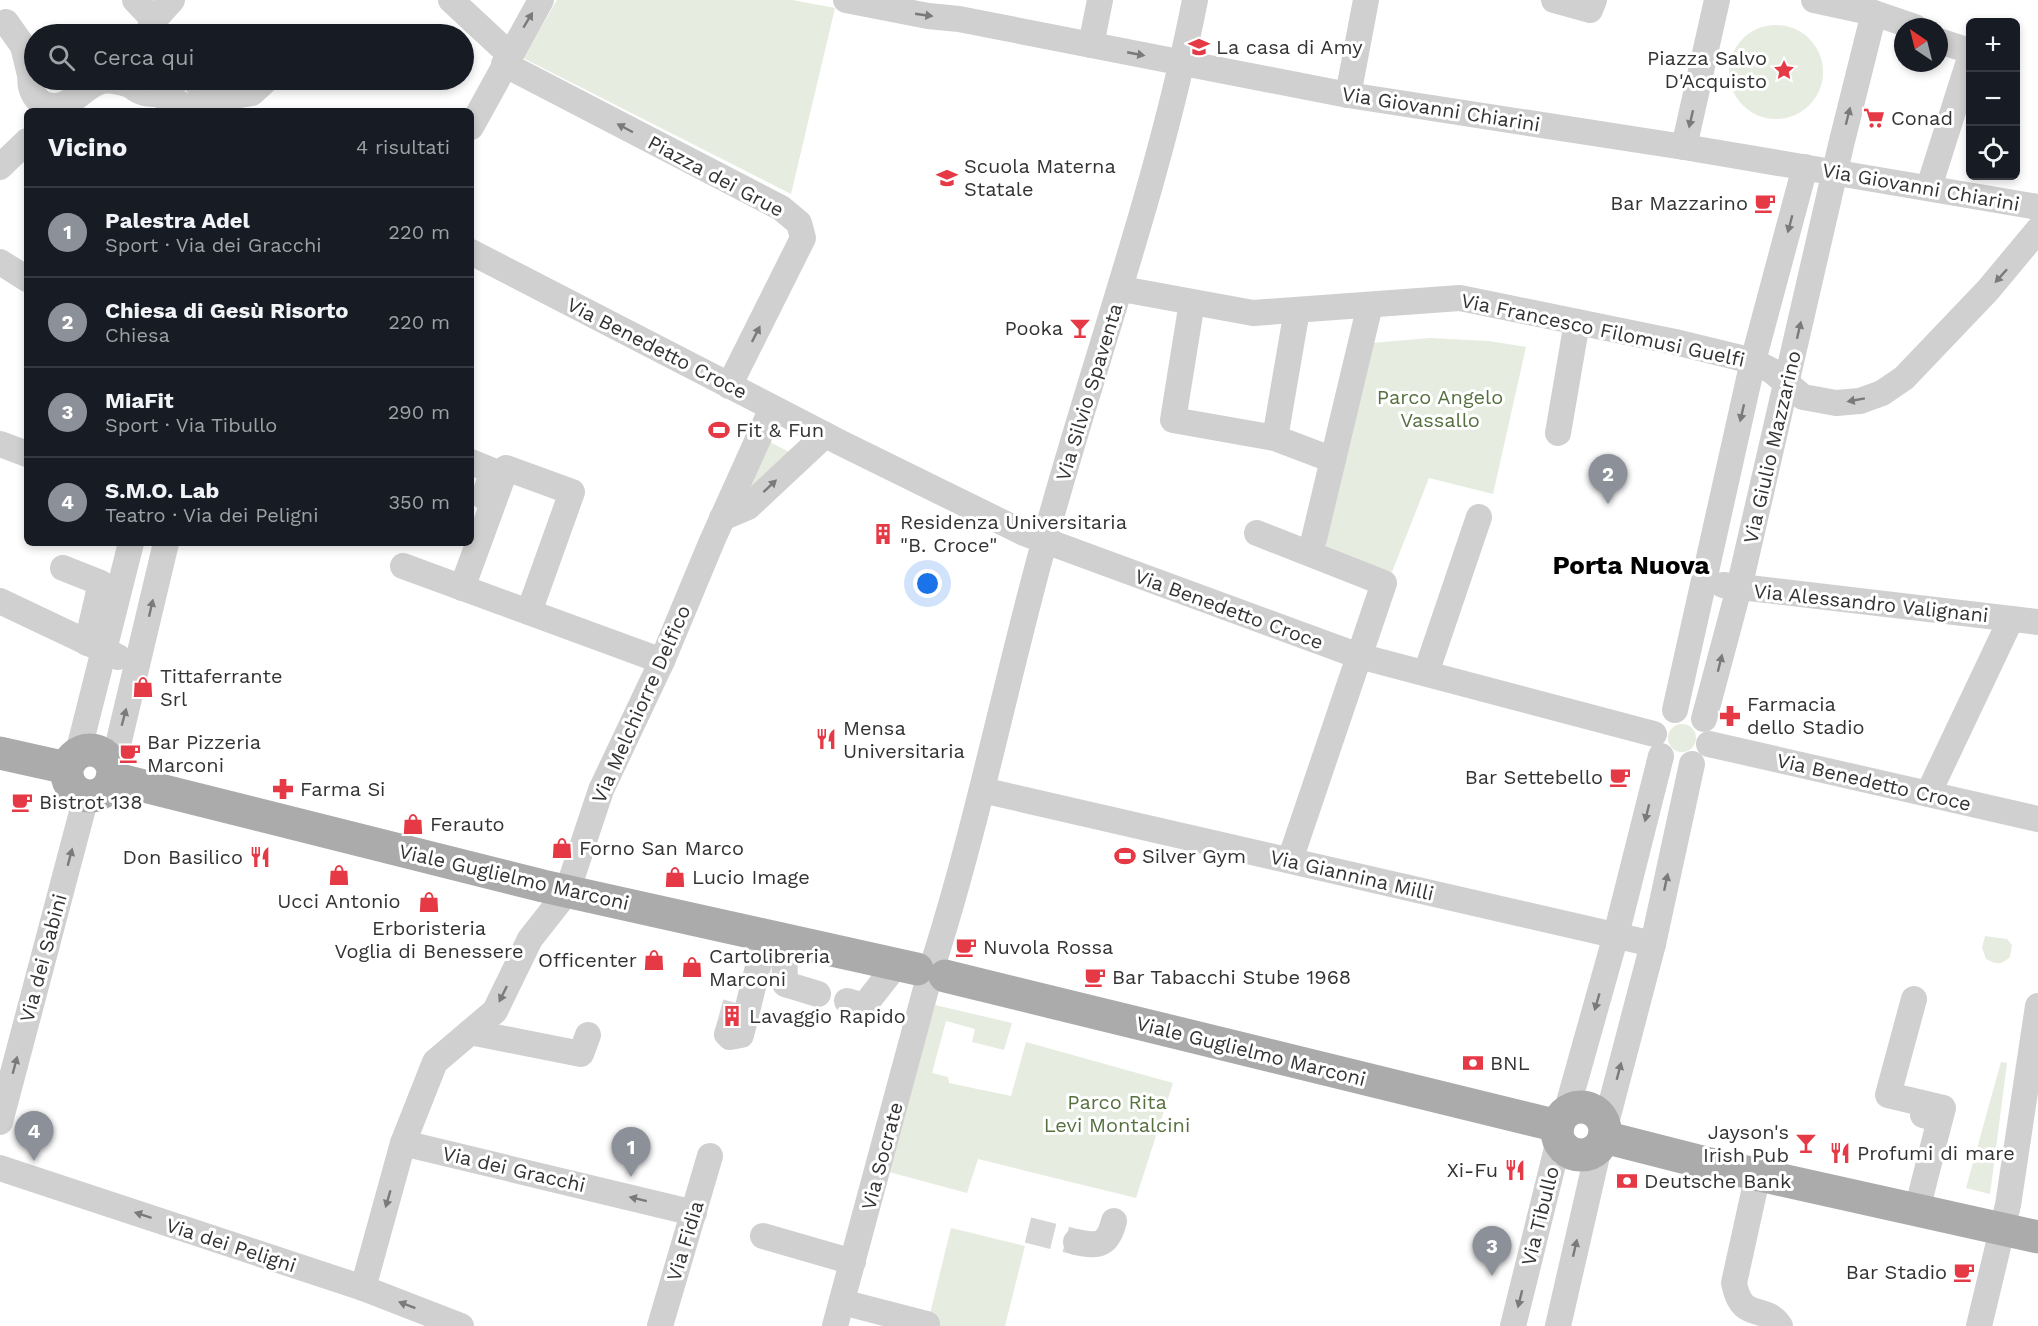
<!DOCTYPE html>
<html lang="it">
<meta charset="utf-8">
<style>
:root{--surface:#171b24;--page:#242831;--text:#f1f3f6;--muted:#9ea1a6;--line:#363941;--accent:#8c9099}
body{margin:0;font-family:"Work Sans",sans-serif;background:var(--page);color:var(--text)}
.controls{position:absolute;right:18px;top:18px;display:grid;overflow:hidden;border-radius:9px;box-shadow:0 3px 9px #0003}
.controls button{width:54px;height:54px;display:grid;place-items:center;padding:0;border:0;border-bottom:2px solid var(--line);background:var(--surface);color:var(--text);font:30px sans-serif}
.compass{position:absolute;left:1894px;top:18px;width:54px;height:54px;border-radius:50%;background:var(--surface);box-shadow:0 3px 9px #0003;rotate:325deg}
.you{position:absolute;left:928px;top:584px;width:21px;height:21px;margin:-15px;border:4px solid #fff;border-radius:50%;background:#1a73e8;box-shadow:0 0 0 9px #1a73e833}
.badge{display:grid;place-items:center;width:39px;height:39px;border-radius:50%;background:var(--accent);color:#fff;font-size:20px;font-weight:700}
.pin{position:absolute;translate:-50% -50px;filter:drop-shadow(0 2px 3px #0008)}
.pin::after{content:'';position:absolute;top:32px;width:21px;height:18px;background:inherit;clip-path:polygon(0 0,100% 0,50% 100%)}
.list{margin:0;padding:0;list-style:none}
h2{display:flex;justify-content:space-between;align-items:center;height:78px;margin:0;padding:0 24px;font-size:26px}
h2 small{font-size:20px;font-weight:400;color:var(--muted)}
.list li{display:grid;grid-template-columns:39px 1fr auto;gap:18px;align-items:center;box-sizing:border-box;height:90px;padding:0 24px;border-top:2px solid var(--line)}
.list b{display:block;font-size:22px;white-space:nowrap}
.list p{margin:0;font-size:20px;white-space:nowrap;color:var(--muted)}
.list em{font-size:20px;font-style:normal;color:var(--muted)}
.icon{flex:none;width:33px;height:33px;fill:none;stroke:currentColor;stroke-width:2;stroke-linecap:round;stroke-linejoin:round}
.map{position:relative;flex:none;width:2038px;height:1326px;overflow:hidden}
.search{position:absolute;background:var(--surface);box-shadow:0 3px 9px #0003;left:24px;top:24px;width:450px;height:66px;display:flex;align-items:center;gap:15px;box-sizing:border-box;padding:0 21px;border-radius:33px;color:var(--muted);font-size:22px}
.panel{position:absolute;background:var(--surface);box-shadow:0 3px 9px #0003;left:24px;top:108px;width:450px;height:438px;border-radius:9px}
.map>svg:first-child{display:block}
.green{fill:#e6ecdf}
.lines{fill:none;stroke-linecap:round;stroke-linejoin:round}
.minor-tunnel{stroke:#d6d6d6;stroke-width:26;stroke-dasharray:26 13;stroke-linecap:butt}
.minor{stroke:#d0d0d0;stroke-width:26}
.major{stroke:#ababab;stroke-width:33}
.oneway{fill:#7a7a7a}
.labels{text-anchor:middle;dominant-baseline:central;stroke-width:6;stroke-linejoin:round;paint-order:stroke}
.poi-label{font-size:20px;fill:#333;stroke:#fff;text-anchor:start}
.street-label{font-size:20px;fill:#333;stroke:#fff}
.park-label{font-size:20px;fill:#56703f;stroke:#fff}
.district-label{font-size:26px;font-weight:bold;fill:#000;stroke:#fff}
</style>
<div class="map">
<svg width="2038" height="1326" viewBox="0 0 2038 1326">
<rect width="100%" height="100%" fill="#fff"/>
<g class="green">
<path d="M557,0h235l43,8 -44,186 -268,-136z"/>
<circle cx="1776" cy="72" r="47"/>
<path d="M1430,338l59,3 37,6 -33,147 -64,-16 -37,94 -69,-24 48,-205z"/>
<path d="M768,441l23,12 -48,44z"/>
<circle cx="1682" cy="738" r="14"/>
<path d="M1985,936l22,3 5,6 -2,12c-9,8 -13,8 -24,2l-4,-11z"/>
<path d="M935,1005l77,18 -8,27 -32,-8 3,-13 -29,-8 -14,52 16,4 1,6 62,13 15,-54 147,41 -37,115 -158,-39 -11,34 -78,-21z"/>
<path d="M2001,1062l6,1 -17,131 -24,-6z"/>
<path d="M951,1228l74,18 -20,80h-78z"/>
</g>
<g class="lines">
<g class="minor-tunnel">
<path d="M729,1028l9,-33"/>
<path d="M1028,1230l48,12"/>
</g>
<g class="minor">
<path d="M135,0l19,20"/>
<path d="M451,0l58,54"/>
<path d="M846,0l82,16 31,3 389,76 336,52 354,60"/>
<path d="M1554,0l36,10 4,-10"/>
<path d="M1814,0l60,13 41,14"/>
<path d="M6,22l17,24 7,29"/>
<path d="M147,34l7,-14 18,-20"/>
<path d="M1939,41l31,10"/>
<path d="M1091,45l9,-45"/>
<path d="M504,64l277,144 18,15 4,15 -74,148"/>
<path d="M34,65c-9,18 -1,42 22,41 18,-1 29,-21 46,-25 10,-2 18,1 28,4"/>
<path d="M126,80c13,18 38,19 51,0"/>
<path d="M194,80l30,31"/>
<path d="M157,94l40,17"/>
<path d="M1348,95l18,-95"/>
<path d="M208,111l15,-13 29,-5 14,-13"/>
<path d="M471,127l70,-127"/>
<path d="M1684,147l33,-147"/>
<path d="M0,167l27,-26"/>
<path d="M1929,187l41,-129"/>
<path d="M471,252l370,191 183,90 335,123 295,78"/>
<path d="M0,262l27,17"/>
<path d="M1122,289l131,24 207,-15 215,44 78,19 19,10 31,26 33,6 24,-2 22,-8 22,-15 84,-88 50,-60"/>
<path d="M1192,302l-19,118 102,18"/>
<path d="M1297,310l-22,128 58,22"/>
<path d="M1558,433l19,-111"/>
<path d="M0,444l27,10"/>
<path d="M471,462l22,9 -9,26"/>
<path d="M722,518l26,-11 77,-72"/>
<path d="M1257,533l127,50 -94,277"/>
<path d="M1314,539l56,-234"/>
<path d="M403,566l259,95"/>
<path d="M63,568l38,15 -14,60"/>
<path d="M1723,585l315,37"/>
<path d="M462,588l44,-120 66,24 -43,120"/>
<path d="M0,601l118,56"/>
<path d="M1426,673l53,-156"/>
<path d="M1675,710l78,-349 52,-194"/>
<path d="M1704,719l35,-131 102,-443 33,-132"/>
<path d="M1709,744l329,75"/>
<path d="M78,753l53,-210"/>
<path d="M112,770l54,-227"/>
<path d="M982,790l671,154"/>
<path d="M1928,794l83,-175"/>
<path d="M784,939l1,45 33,10"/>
<path d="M935,958c46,-146 75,-297 117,-444 48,-171 109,-339 143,-514"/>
<path d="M1914,999l-26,96 55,13 -3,11"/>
<path d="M847,1001l17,5 33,-42"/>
<path d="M729,1028l-2,6 3,3 11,-2 25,-100"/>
<path d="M470,1032l111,22 7,-19"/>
<path d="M1566,1113l50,-178 45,-179"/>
<path d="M0,1122l86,-325 3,-1"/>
<path d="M1605,1127l48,-183 39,-180"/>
<path d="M403,1143l291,70"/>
<path d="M0,1168l363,120 98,38"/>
<path d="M1758,1174l-24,109c8,41 30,19 46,43"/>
<path d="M1917,1210l23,-91 -17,-4"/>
<path d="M763,1236l90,26"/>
<path d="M1076,1242c23,5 32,3 38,-21"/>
<path d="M363,1288l40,-145 32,-81 60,-51 35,-72 37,-47 34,-102 61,-129 50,-120 60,-133"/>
<path d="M842,1302l85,22"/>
<path d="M660,1326l50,-170"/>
<path d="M835,1326l92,-341"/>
<path d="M1513,1326l46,-186"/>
<path d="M1558,1326l41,-179"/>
<path d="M1979,1326l29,-121 30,-199"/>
</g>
<g class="major">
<circle cx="90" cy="773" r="23"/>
<path d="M0,753l67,15"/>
<path d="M112,778l431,108 374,83"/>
<path d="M945,976l613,150"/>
<circle cx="1581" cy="1131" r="24"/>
<path d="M1604,1137l102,26 332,74"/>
</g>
</g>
<defs><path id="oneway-solid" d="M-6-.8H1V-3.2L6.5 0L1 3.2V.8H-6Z" transform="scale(1.5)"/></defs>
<g class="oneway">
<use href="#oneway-solid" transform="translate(924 15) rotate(8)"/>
<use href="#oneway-solid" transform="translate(528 20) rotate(-59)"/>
<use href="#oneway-solid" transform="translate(1136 54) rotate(11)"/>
<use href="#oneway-solid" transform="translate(1848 116) rotate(-76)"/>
<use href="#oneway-solid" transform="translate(1691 119) rotate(103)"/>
<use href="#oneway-solid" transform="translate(625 128) rotate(-152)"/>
<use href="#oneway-solid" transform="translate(1790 224) rotate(105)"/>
<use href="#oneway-solid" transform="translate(2001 276) rotate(132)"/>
<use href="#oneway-solid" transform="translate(1799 330) rotate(-77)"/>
<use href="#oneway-solid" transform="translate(756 334) rotate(-63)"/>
<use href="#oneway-solid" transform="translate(1856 400) rotate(170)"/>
<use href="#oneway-solid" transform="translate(1742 413) rotate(103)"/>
<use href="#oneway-solid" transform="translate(770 486) rotate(-43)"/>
<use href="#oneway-solid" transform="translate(151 608) rotate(-77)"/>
<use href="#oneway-solid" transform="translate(1720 663) rotate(-76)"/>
<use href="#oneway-solid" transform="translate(124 717) rotate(-75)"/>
<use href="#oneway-solid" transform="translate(1647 813) rotate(104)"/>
<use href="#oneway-solid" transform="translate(70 857) rotate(-75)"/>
<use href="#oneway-solid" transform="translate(1666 882) rotate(-78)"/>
<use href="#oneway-solid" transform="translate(503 994) rotate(116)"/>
<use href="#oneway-solid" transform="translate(1597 1002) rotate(106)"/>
<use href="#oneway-solid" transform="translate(15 1065) rotate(-75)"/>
<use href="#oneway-solid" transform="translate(1619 1071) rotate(-75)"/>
<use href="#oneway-solid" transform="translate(388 1199) rotate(106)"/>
<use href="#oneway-solid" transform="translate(638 1199) rotate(-166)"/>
<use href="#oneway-solid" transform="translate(143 1215) rotate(-162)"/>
<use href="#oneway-solid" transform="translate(1575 1248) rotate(-77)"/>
<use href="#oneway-solid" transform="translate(1520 1299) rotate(104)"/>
<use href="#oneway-solid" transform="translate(407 1305) rotate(-159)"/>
</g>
<defs>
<symbol id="school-bare" viewBox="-9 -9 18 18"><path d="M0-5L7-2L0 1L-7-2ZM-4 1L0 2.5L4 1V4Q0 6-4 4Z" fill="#e63946" stroke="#fff" stroke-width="2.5" paint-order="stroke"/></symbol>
<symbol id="sight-bare" viewBox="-9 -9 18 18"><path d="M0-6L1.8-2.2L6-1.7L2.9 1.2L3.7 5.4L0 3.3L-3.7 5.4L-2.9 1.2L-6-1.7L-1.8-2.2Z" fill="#e63946" stroke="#fff" stroke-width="2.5" paint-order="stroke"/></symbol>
<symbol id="supermarket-bare" viewBox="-9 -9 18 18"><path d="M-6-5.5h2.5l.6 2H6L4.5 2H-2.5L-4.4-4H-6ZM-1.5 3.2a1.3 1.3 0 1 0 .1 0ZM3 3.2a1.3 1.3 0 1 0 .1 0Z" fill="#e63946" stroke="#fff" stroke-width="2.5" paint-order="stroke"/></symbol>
<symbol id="cafe-bare" viewBox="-9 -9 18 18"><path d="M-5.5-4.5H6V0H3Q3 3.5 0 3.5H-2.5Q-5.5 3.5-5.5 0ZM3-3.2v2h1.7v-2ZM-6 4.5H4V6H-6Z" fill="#e63946" stroke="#fff" stroke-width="2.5" paint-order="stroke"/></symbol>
<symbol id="bar-bare" viewBox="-9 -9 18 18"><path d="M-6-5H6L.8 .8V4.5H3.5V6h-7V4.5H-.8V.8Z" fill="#e63946" stroke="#fff" stroke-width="2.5" paint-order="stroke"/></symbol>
<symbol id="stadium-bare" viewBox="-9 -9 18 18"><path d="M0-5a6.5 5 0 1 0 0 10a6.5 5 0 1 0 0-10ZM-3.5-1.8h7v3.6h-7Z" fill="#e63946" stroke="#fff" stroke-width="2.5" paint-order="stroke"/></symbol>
<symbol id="building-bare" viewBox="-9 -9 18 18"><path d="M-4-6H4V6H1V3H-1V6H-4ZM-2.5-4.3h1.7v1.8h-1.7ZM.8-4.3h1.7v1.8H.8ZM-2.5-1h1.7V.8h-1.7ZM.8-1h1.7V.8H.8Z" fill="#e63946" stroke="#fff" stroke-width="2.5" paint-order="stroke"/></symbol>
<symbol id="shop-bare" viewBox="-9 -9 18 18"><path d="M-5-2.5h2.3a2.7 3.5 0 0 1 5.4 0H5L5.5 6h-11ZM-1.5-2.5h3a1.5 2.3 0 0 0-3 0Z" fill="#e63946" stroke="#fff" stroke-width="2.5" paint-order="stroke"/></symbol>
<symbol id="pharmacy-bare" viewBox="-9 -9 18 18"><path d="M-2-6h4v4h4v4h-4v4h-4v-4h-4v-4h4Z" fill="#e63946" stroke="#fff" stroke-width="2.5" paint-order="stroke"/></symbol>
<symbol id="restaurant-bare" viewBox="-9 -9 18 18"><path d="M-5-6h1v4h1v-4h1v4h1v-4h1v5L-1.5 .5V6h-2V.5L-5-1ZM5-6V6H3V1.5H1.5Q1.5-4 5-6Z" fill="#e63946" stroke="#fff" stroke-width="2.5" paint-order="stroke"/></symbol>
<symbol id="bank-bare" viewBox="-9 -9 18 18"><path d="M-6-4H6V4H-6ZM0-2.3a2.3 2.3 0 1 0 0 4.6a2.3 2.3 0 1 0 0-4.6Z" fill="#e63946" stroke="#fff" stroke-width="2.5" paint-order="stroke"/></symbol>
</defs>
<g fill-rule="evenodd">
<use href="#school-bare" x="1184" y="32" width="30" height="30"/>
<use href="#sight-bare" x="1769" y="55" width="30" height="30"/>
<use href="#supermarket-bare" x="1859" y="103" width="30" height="30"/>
<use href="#school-bare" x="932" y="163" width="30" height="30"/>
<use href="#cafe-bare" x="1750" y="188" width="30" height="30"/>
<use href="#bar-bare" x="1065" y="313" width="30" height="30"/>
<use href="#stadium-bare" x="704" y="415" width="30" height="30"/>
<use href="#building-bare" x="868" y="519" width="30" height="30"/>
<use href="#shop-bare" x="128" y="672" width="30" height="30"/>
<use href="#pharmacy-bare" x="1715" y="701" width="30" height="30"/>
<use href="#restaurant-bare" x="811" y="724" width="30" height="30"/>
<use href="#cafe-bare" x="115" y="738" width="30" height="30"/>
<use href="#cafe-bare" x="1605" y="762" width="30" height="30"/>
<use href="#pharmacy-bare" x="268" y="774" width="30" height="30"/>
<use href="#cafe-bare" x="7" y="787" width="30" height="30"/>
<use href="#shop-bare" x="398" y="809" width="30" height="30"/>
<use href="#shop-bare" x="547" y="833" width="30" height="30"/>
<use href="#stadium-bare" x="1110" y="841" width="30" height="30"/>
<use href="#restaurant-bare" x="245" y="842" width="30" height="30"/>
<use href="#shop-bare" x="324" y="860" width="30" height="30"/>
<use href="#shop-bare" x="660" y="862" width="30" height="30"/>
<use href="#shop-bare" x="414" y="887" width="30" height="30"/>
<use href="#cafe-bare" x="951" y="932" width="30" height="30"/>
<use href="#shop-bare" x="639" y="945" width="30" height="30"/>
<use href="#shop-bare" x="677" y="952" width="30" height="30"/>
<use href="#cafe-bare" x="1080" y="962" width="30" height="30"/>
<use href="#building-bare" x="717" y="1001" width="30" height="30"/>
<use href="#bank-bare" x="1458" y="1048" width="30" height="30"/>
<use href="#bar-bare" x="1791" y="1128" width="30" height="30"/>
<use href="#restaurant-bare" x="1825" y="1138" width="30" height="30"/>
<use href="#restaurant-bare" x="1500" y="1155" width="30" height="30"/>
<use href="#bank-bare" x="1612" y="1166" width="30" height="30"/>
<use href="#cafe-bare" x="1949" y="1257" width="30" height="30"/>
</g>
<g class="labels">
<g class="poi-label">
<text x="1216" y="47">La casa di Amy</text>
<text x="1767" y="58" text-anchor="end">Piazza Salvo<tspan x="1767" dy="23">D'Acquisto</tspan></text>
<text x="1891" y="118">Conad</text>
<text x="964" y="166">Scuola Materna<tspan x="964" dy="23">Statale</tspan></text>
<text x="1748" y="203" text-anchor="end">Bar Mazzarino</text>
<text x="1063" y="328" text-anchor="end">Pooka</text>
<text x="736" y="430">Fit &amp; Fun</text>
<text x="900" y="522">Residenza Universitaria<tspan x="900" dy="23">"B. Croce"</tspan></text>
<text x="160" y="676">Tittaferrante<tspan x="160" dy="23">Srl</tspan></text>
<text x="1747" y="704">Farmacia<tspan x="1747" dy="23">dello Stadio</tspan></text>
<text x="843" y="728">Mensa<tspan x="843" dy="23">Universitaria</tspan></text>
<text x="147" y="742">Bar Pizzeria<tspan x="147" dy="23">Marconi</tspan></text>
<text x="1603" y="777" text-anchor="end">Bar Settebello</text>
<text x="300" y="789">Farma Si</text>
<text x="39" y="802">Bistrot 138</text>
<text x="430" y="824">Ferauto</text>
<text x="579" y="848">Forno San Marco</text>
<text x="1142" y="856">Silver Gym</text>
<text x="243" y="857" text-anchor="end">Don Basilico</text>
<text x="692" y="877">Lucio Image</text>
<text x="339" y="901" text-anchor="middle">Ucci Antonio</text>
<text x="429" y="928" text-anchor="middle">Erboristeria<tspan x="429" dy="23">Voglia di Benessere</tspan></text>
<text x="983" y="947">Nuvola Rossa</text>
<text x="709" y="956">Cartolibreria<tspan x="709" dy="23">Marconi</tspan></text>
<text x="637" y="960" text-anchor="end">Officenter</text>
<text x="1112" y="977">Bar Tabacchi Stube 1968</text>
<text x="749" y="1016">Lavaggio Rapido</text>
<text x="1490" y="1063">BNL</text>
<text x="1789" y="1132" text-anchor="end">Jayson's<tspan x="1789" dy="23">Irish Pub</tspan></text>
<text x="1857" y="1153">Profumi di mare</text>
<text x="1498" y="1170" text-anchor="end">Xi-Fu</text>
<text x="1644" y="1181">Deutsche Bank</text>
<text x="1947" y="1272" text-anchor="end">Bar Stadio</text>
</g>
<g class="street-label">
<text transform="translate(1441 109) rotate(9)">Via Giovanni Chiarini</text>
<text transform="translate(716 176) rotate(28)">Piazza dei Grue</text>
<text transform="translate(1921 187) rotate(10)">Via Giovanni Chiarini</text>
<text transform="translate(1603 330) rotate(12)">Via Francesco Filomusi Guelfi</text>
<text transform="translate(657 348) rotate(27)">Via Benedetto Croce</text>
<text transform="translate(1089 392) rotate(-73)">Via Silvio Spaventa</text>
<text transform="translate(1772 447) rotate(-77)">Via Giulio Mazzarino</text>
<text transform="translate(1871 603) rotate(6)">Via Alessandro Valignani</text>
<text transform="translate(1229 609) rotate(20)">Via Benedetto Croce</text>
<text transform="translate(641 704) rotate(-66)">Via Melchiorre Delfico</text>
<text transform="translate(1874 782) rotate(13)">Via Benedetto Croce</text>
<text transform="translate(1352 875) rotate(13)">Via Giannina Milli</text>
<text transform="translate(514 877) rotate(13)">Viale Guglielmo Marconi</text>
<text transform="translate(43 958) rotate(-75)">Via dei Sabini</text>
<text transform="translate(1251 1051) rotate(14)">Viale Guglielmo Marconi</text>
<text transform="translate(882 1156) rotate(-75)">Via Socrate</text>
<text transform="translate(514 1169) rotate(13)">Via dei Gracchi</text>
<text transform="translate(1540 1216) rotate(-76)">Via Tibullo</text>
<text transform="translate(685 1241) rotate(-73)">Via Fidia</text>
<text transform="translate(231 1245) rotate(18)">Via dei Peligni</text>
</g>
<g class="park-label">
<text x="1440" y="397">Parco Angelo<tspan x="1440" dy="23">Vassallo</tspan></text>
<text x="1117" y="1102">Parco Rita<tspan x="1117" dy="23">Levi Montalcini</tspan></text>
</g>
<g class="district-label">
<text x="1631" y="565">Porta Nuova</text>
</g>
</g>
</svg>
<div class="controls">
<button>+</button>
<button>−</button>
<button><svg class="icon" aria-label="locate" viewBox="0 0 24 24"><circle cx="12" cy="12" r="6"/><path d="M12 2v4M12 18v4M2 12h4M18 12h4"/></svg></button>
</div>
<svg class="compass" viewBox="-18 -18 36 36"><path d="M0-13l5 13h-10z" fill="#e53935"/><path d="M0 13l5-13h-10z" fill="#9ea1a6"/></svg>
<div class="you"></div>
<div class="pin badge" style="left:631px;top:1177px">1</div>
<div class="pin badge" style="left:1608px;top:504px">2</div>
<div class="pin badge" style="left:1492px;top:1276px">3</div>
<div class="pin badge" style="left:34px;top:1161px">4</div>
<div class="search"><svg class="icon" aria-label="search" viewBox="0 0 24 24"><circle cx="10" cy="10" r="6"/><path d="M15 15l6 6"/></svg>Cerca qui</div>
<section class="panel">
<h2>Vicino<small>4 risultati</small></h2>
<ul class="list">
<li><span class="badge">1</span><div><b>Palestra Adel</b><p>Sport · Via dei Gracchi</p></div><em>220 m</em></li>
<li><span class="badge">2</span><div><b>Chiesa di Gesù Risorto</b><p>Chiesa</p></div><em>220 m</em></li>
<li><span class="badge">3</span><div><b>MiaFit</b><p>Sport · Via Tibullo</p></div><em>290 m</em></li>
<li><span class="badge">4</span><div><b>S.M.O. Lab</b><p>Teatro · Via dei Peligni</p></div><em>350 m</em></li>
</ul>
</section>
</div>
